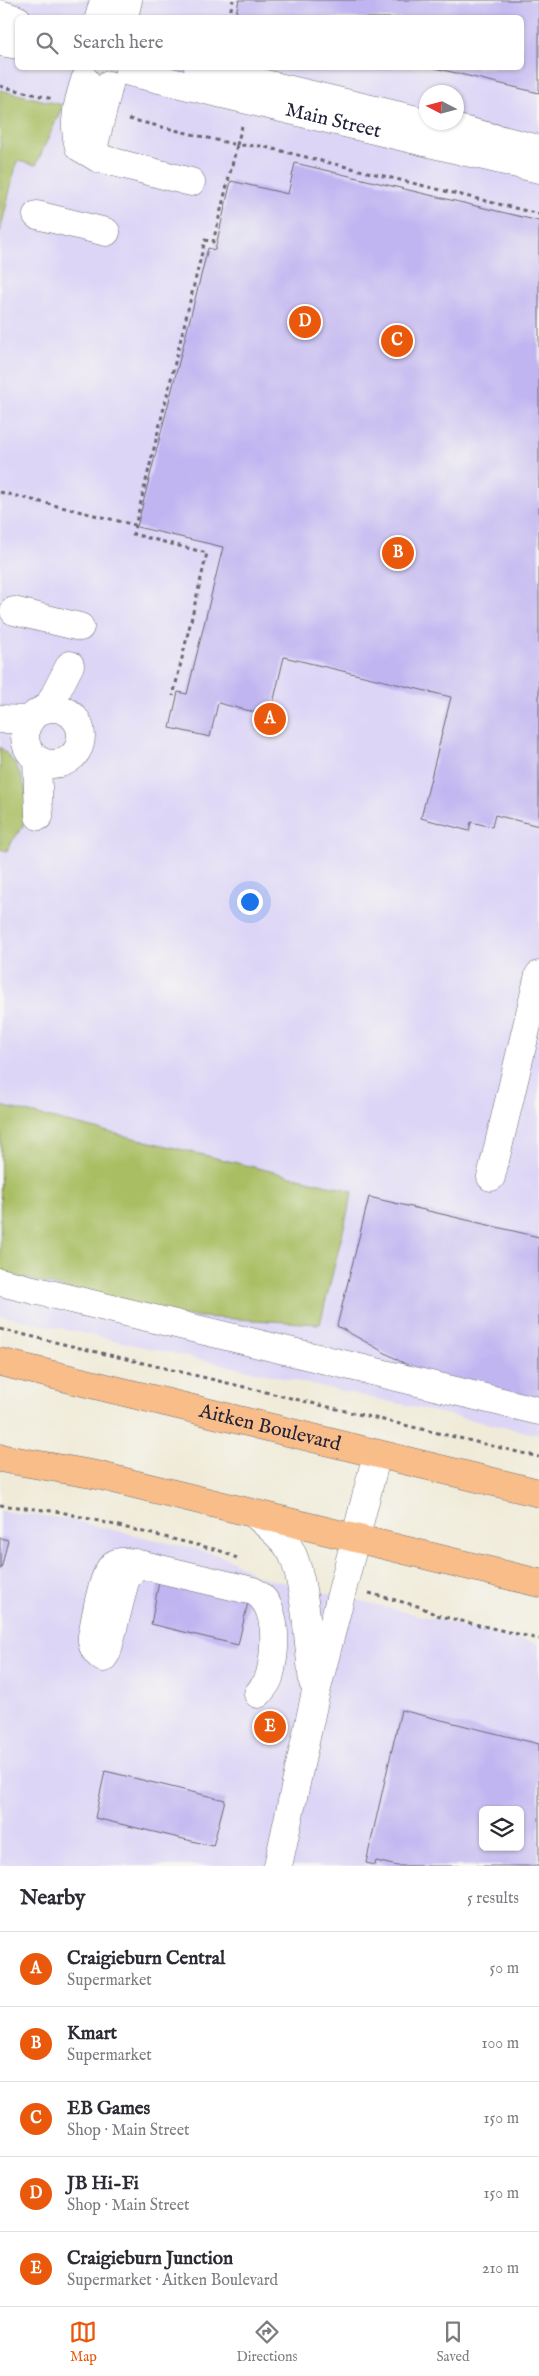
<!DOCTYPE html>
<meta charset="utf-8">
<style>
:root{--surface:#fff;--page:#f7f7f7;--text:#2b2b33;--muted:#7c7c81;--line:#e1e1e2;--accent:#ea580c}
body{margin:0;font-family:"IM FELL English",serif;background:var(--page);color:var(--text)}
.controls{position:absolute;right:15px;bottom:15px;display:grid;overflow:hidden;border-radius:8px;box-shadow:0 1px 4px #0004}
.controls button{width:45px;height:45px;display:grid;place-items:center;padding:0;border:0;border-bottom:1px solid var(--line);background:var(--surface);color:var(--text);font:25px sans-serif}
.compass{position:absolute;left:419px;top:85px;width:45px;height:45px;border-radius:50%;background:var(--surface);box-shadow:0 1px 4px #0004;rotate:276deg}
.you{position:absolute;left:249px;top:901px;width:18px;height:18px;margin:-12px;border:4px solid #fff;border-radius:50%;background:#1a73e8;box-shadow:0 0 0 8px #1a73e833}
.badge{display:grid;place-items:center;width:32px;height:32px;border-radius:50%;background:var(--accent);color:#fff;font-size:16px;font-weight:700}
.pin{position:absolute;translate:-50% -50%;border:2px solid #fff;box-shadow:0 1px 5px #0006}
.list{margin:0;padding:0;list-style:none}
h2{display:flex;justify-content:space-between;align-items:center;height:65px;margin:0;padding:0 20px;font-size:21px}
h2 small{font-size:16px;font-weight:400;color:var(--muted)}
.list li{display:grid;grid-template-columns:32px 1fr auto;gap:15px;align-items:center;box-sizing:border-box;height:75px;padding:0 20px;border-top:1px solid var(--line)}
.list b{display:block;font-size:19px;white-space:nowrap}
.list p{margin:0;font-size:16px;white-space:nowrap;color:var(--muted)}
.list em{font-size:16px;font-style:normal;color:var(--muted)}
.icon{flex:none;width:28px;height:28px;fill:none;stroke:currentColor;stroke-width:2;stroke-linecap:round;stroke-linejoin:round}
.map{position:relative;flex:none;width:539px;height:1866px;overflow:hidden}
.search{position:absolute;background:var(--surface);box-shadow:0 1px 4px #0004;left:15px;right:15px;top:15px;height:55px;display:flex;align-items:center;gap:12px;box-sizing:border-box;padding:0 18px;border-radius:8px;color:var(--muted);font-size:19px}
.sheet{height:440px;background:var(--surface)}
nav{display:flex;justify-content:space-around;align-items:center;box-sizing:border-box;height:70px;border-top:1px solid var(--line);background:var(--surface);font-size:14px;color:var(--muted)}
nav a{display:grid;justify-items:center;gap:2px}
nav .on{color:var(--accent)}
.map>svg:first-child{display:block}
.built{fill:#ddd5f6;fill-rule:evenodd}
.green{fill:#a9be62;stroke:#66704e}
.building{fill:#c1b5f1;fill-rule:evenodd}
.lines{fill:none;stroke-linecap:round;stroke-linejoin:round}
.minor-casing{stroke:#6a6872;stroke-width:29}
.major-casing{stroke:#6a6872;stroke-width:29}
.path{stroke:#6a6872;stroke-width:3;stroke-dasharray:4 4;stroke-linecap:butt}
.minor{stroke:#fff;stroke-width:28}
.major{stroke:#f8bd89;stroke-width:28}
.labels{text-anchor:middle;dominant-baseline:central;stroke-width:5;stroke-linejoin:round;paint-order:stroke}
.street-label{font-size:20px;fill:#22223b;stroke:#f6f6f2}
</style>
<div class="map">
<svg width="539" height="1866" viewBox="0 0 539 1866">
<rect width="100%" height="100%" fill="#f6f6f2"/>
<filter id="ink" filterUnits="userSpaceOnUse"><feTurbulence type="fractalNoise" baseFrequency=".02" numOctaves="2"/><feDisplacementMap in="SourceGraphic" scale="10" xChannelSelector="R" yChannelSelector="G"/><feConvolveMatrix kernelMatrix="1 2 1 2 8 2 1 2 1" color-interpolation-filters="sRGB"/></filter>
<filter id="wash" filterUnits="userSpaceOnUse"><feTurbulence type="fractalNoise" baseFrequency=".0096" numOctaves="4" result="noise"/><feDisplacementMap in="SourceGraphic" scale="20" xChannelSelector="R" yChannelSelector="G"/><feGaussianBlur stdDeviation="1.12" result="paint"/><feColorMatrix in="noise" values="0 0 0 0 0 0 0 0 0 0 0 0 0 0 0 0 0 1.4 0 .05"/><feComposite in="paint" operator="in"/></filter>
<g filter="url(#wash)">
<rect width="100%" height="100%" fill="#f0ebd8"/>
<g class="built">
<path d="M0,0h539v1435l-539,-120zM18,18h504v50h-504zM426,92h30v30h-30z"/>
<path d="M0,1511l67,8 145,34 19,7 26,16 282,68v222h-539zM483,1810h37v37h-37z"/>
</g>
<g class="green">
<path d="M0,90l63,15 -27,60 -19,-4 -17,71z"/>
<path d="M0,747c21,18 34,51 23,78 -4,10 -13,16 -16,26l-7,-2z"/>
<path d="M1,1106l352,85 -33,133 -151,-9 -169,-43z"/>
</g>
<g id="blocks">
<g class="building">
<path d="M239,0h300v93l-104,-25h87v-50h-287z"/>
<path d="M295,163l244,58v605l-44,-11 -3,12 -21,-5 -2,9 -48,-13 30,-121 -167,-40 -14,59 -52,-13 -8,34 -40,-9 8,-36 9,2 36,-147 -86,-20 71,-279 7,2 16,-69 57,13z"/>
<path d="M369,1197l170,40v168l-105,-25 -97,-54z"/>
<path d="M0,1538l8,2 -7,29h-1z"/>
<path d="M160,1576l89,22 -11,47 -87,-21z"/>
<path d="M401,1710l138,34v122h-142l-21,-5 -1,4 -9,-2zM483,1810h37v37h-37z"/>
<path d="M105,1771l120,29 -12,46 -118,-28z"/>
</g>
</g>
</g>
<g filter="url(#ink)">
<use href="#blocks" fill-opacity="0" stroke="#6a6872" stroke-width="1"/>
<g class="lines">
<defs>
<g id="minor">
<path d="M0,14l18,6"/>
<path d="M99,18l5,-18"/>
<path d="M124,18l4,-18"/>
<path d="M0,42l18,3"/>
<path d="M198,68l228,54"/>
<path id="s1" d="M129,72l410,97"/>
<path d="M85,80c-7,22 -13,43 -6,67l19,11 93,24"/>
<path d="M430,122l109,27"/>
<path d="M98,158l-4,-13 15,-60"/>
<path d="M37,215l69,17"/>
<path d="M14,611l66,16"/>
<circle cx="53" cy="736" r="28"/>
<path d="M48,708l22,-43"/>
<path d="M0,719l30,1"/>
<path d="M37,760l2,56"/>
<path d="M491,1177l48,-202"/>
<path d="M0,1282l539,129"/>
<path d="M253,1513c13,11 26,21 36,35 16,24 20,102 24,134"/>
<path d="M136,1563l-11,18 -18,71 -4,6c-8,-6 -12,-12 -11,-22 3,-15 10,-62 21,-71 7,-6 21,-2 30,0l110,26c27,13 23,61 16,87 -2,6 -7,11 -11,16"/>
<path d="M278,1866l37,-170 62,-242"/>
</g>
<g id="major">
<path id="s2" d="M0,1362l539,131"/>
<path d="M0,1458l97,17 442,108"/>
</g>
</defs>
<use href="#minor" class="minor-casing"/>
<use href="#major" class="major-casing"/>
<g class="path">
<path d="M229,18l4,-18"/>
<path d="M0,86l53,13"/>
<path d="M129,119l108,26 -24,97 -8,-2 -72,294 74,19 -34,143"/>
<path d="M242,126l-5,19 24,1 278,68"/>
<path d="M0,492l135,33"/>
<path d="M0,1329l539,128"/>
<path d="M0,1505l61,7 157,38 19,8"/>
<path d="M369,1593l52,14 15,8 103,24"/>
</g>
<use href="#minor" class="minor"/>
<use href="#major" class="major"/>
</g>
</g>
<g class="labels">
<g class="street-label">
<text stroke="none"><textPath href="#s1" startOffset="210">Main Street</textPath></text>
<text stroke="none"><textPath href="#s2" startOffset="278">Aitken Boulevard</textPath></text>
</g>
</g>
</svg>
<div class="controls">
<button><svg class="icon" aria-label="layers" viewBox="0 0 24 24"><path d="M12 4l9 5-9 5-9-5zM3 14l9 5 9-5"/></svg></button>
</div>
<svg class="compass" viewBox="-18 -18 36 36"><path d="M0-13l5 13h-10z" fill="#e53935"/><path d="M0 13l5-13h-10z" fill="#7c7c81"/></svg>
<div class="you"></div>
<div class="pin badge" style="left:270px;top:719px">A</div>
<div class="pin badge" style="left:398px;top:553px">B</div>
<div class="pin badge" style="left:397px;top:341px">C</div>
<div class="pin badge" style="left:305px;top:322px">D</div>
<div class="pin badge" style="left:270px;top:1727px">E</div>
<div class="search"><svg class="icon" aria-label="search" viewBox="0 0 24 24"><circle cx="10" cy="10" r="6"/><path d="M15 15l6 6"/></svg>Search here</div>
</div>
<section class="sheet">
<h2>Nearby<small>5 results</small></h2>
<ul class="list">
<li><span class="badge">A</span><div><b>Craigieburn Central</b><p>Supermarket</p></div><em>50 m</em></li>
<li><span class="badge">B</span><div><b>Kmart</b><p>Supermarket</p></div><em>100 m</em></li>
<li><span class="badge">C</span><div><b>EB Games</b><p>Shop · Main Street</p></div><em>150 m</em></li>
<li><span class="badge">D</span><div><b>JB Hi-Fi</b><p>Shop · Main Street</p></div><em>150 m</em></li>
<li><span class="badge">E</span><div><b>Craigieburn Junction</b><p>Supermarket · Aitken Boulevard</p></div><em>210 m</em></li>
</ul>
</section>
<nav>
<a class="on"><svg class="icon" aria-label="map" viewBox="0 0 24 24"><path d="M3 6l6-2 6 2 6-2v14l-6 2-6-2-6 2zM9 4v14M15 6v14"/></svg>Map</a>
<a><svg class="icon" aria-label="directions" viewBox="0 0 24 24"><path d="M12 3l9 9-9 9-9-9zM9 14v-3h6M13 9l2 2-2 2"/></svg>Directions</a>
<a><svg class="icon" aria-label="saved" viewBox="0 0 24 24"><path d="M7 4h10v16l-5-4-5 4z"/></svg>Saved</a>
</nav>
